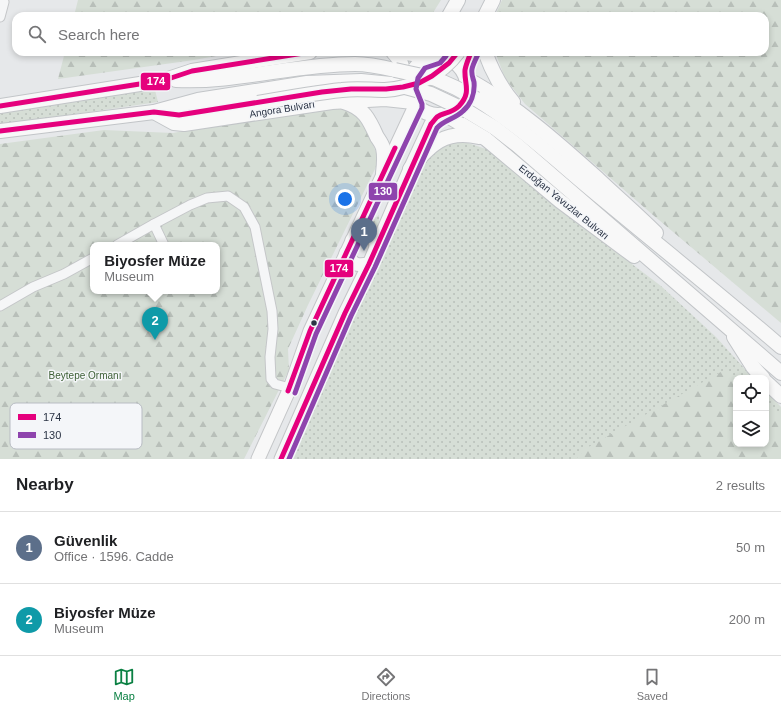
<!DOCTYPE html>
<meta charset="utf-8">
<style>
:root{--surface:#fff;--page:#f6f6f6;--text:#202124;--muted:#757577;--line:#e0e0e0;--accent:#0b8043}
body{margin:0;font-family:Helvetica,sans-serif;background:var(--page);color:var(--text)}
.controls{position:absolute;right:12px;bottom:12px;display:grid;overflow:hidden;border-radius:8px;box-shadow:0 2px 6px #0003}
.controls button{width:36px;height:36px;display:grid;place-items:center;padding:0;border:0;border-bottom:1px solid var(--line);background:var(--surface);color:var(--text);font:20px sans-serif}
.you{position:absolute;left:345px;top:199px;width:14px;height:14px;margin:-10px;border:3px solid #fff;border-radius:50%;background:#1a73e8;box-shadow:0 0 0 6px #1a73e833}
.badge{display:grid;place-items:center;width:26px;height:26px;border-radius:50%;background:var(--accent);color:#fff;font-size:13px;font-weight:700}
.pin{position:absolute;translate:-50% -33px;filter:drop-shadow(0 1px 2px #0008)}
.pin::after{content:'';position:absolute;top:21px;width:14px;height:12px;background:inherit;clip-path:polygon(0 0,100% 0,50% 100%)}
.popup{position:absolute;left:90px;top:242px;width:130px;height:52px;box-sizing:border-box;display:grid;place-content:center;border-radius:8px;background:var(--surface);filter:drop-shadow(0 1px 3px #0005);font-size:13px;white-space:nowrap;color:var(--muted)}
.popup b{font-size:15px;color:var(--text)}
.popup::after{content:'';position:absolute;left:50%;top:100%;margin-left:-8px;border:8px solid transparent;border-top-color:var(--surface)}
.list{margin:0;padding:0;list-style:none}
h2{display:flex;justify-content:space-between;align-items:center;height:52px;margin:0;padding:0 16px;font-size:17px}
h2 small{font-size:13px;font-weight:400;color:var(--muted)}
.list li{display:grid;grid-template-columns:26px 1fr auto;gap:12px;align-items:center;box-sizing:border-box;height:72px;padding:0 16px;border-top:1px solid var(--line)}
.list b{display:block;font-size:15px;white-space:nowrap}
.list p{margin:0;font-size:13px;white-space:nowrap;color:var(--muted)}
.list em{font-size:13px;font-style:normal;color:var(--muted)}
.icon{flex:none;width:22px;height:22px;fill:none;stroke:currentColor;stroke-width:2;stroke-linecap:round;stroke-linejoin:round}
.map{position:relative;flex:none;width:781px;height:459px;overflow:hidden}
.search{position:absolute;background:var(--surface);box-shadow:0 2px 6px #0003;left:12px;right:12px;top:12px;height:44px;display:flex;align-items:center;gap:10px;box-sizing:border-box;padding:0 14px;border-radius:12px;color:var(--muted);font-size:15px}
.sheet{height:196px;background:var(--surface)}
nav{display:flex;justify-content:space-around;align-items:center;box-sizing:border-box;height:56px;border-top:1px solid var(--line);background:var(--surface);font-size:11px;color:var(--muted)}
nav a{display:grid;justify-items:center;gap:2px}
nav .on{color:var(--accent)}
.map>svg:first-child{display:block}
.grass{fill:url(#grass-dots)}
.forest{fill:url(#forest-firs);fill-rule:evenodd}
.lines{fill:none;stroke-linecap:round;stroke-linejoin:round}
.minor-casing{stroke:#c4c6c8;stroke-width:11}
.secondary-casing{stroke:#c4c6c8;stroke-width:15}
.primary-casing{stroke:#c2c5c8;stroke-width:16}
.minor{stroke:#f5f6f7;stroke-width:9}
.secondary{stroke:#f8f8f8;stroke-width:13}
.primary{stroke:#f8f8f8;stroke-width:14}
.primary-bridge-casing{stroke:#c2c5c8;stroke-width:16;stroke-linecap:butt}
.primary-bridge{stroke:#f8f8f8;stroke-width:14}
.bus-1-casing{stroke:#f4f6f9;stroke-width:8}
.bus-2-casing{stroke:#f4f6f9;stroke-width:8}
.bus-1{stroke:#e5007d;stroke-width:5}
.bus-2{stroke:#8e44ad;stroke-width:5}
.bus-dot{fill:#2b3445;stroke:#f4f6f9;stroke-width:1.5}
.labels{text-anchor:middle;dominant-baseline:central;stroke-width:3;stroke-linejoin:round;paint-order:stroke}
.street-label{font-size:10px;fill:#2b3445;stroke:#f4f6f9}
.park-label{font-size:10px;fill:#3f6138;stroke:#f4f6f9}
.key{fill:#f4f6f9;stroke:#b8bcc3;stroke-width:1}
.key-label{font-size:11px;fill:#2b3445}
.line-badge{stroke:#f4f6f9;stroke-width:1.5}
.badge-label{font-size:11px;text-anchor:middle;font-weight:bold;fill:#fff}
</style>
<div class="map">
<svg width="781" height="459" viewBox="0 0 781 459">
<defs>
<pattern id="grass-dots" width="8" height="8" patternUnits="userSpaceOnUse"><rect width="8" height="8" fill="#d6ded6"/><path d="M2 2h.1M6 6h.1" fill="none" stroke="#b8bfb9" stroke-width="1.8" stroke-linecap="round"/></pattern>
<pattern id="forest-firs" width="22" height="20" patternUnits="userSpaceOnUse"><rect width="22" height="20" fill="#d6ded6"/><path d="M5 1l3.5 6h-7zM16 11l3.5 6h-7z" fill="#b8bfb9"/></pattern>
</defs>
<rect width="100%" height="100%" fill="#e6e8ea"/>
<g class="grass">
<path d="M155,90l3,12 -158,23v-13l126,-19z"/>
<path d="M462,141l21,7 5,1 66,56 107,81 55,51 37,41h-17v66h30v-53l15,16v52h-490l132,-295c10,-15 22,-21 39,-23z"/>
<path d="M379,215c0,7 1,13 -5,17l-5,-2c-1,-8 4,-11 10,-15z"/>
</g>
<g class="forest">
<path d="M78,0h363l-10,16h-357z"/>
<path d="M502,0h279v323l-128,-108 -128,-111 -20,-26 -10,-26h270v-36h-270z"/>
<path d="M65,52h173l-44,8 -136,19z"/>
<path d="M344,108c3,1 8,3 11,5 10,7 20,36 24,48l-71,144 -20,44 1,21 -45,89h-244v-315l104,-14 69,3 74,-15zM93,245h124v46h-124z"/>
<path d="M726,369l10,9v66h30v-39l15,13v41h-205l9,-10z"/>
</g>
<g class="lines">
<defs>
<g id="minor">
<path d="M0,17l4,-15 -2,-2"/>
<path d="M154,224l10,21"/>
<path d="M117,245l37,-21 36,-19 17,-7 21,-2 16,11 11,20 17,84 1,18 -3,28 1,22 4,5 15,4"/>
<path d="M0,306l33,-19 31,-13 29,-16"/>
</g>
<g id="secondary">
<path d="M352,240c12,-7 24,-9 24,9"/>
<path d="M346,253c8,12 9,13 23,11"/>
<path d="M258,459l32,-71 20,-57 105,-225"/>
<path d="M281,459l64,-146 24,-49 41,-95 21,-45 7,-8"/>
</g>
<g id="primary">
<path d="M449,16l9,-16"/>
<path d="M485,16l8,-16"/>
<path d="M393,52c9,10 11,14 8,28"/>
<path d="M400,52l32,5"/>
<path d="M485,52c7,19 15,35 28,50"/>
<circle cx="438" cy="86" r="29"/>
<path d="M465,73l6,-21"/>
<path d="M467,79c48,26 90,63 131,100 19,18 39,35 58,54"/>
<path d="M176,80c60,3 119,-16 179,-16 13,0 27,3 40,6"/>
<path d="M476,99c46,28 86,67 128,101 59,49 119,97 177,147"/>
<path d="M344,102c20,6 25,17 33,35 2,3 5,7 6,11 2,8 1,17 0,25"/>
<path d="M0,106l165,-26 27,-9 118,-19"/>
<path d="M467,111l28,17 22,17 264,228"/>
<path d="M154,112l20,11 10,1 148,-22 53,-3 28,3"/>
<path d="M196,113l62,-10"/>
<path d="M446,115l40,24 74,62 74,55"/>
<path d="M0,131l154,-19 44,-12 109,-17 54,-2 30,3"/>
<path d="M410,169c20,-24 35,-40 69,-32"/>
<path d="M734,337l19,30 10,11"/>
<path d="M766,382l15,14"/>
</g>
</defs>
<use href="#minor" class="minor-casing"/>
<use href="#secondary" class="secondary-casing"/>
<use href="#primary" class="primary-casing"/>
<use href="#minor" class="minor"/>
<use href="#secondary" class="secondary"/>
<use href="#primary" class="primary"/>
<defs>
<g id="primary-bridge">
<path d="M395,70l41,9 20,9 20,11"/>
<path d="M405,87l26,7 36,17"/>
<path d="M258,103c28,-5 56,-10 84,-13 15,-2 29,0 43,0 29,-2 56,-15 73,-38"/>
</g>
</defs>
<use href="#primary-bridge" class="primary-bridge-casing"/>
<use href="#primary-bridge" class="primary-bridge"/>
<defs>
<g id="bus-1">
<path d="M0,106l165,-26 27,-9 118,-19"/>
<path d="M0,131l154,-19 25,3 143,-23 29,-3h35l17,-2 16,-4 13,-7 17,-13 9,-11"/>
<path d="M288,391l22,-60 85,-183"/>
<path d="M281,459l64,-146 24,-49 62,-140c2,-2 4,-5 6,-7 6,-5 14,-3 22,-11 13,-14 5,-22 6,-36 1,-6 4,-12 6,-18"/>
</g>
<g id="bus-2">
<path d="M295,393l21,-59 106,-226v-4l-6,-15 2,-11 7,-10 15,-5 6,-7"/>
<path d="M289,459l62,-143 24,-49 62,-139c7,-8 18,-9 26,-17 8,-7 12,-18 11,-29 -1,-4 -3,-8 -2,-13 1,-5 4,-10 6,-15"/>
</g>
</defs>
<use href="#bus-1" class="bus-1-casing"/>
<use href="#bus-2" class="bus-2-casing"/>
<use href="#bus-1" class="bus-1"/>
<use href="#bus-2" class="bus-2"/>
</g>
<circle class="bus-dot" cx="314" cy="323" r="3.5"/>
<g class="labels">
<g class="street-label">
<text transform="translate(282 109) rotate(-9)">Angora Bulvarı</text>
<text transform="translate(564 202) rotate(39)">Erdoğan Yavuzlar Bulvarı</text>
</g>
<g class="park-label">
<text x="85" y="375">Beytepe Ormanı</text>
</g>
</g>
<rect x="10" y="403" width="132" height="46" rx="6" class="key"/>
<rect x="18" y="414" width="18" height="6" fill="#e5007d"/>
<rect x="18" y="432" width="18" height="6" fill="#8e44ad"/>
<g class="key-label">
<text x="43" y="421">174</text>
<text x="43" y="439">130</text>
</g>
<g class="line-badge">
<rect x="140" y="72" width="31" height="19" rx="4" fill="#e5007d"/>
<rect x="368" y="182" width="30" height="19" rx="4" fill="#8e44ad"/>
<rect x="324" y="259" width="30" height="19" rx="4" fill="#e5007d"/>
</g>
<g class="badge-label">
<text x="156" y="85">174</text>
<text x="383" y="195">130</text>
<text x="339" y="272">174</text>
</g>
</svg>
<div class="controls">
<button><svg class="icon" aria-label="locate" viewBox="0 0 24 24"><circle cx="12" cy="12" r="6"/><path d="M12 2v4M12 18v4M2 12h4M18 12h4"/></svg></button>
<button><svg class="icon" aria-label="layers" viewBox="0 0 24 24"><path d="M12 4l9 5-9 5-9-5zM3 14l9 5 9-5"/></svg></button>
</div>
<div class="you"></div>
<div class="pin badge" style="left:364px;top:251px;background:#5c6f8a">1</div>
<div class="pin badge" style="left:155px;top:340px;background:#0f9aa8">2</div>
<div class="popup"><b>Biyosfer Müze</b>Museum</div>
<div class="search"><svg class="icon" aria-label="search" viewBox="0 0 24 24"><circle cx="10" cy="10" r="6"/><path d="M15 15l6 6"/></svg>Search here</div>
</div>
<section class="sheet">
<h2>Nearby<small>2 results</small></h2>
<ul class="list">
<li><span class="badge" style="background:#5c6f8a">1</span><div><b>Güvenlik</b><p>Office · 1596. Cadde</p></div><em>50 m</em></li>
<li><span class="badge" style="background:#0f9aa8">2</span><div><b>Biyosfer Müze</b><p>Museum</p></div><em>200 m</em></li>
</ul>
</section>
<nav>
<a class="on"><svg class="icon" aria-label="map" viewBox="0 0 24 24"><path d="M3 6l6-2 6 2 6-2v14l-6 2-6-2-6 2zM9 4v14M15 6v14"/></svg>Map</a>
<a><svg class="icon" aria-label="directions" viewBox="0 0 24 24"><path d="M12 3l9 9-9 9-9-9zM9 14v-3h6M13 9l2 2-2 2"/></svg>Directions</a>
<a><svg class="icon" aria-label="saved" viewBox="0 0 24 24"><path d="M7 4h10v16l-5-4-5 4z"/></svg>Saved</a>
</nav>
